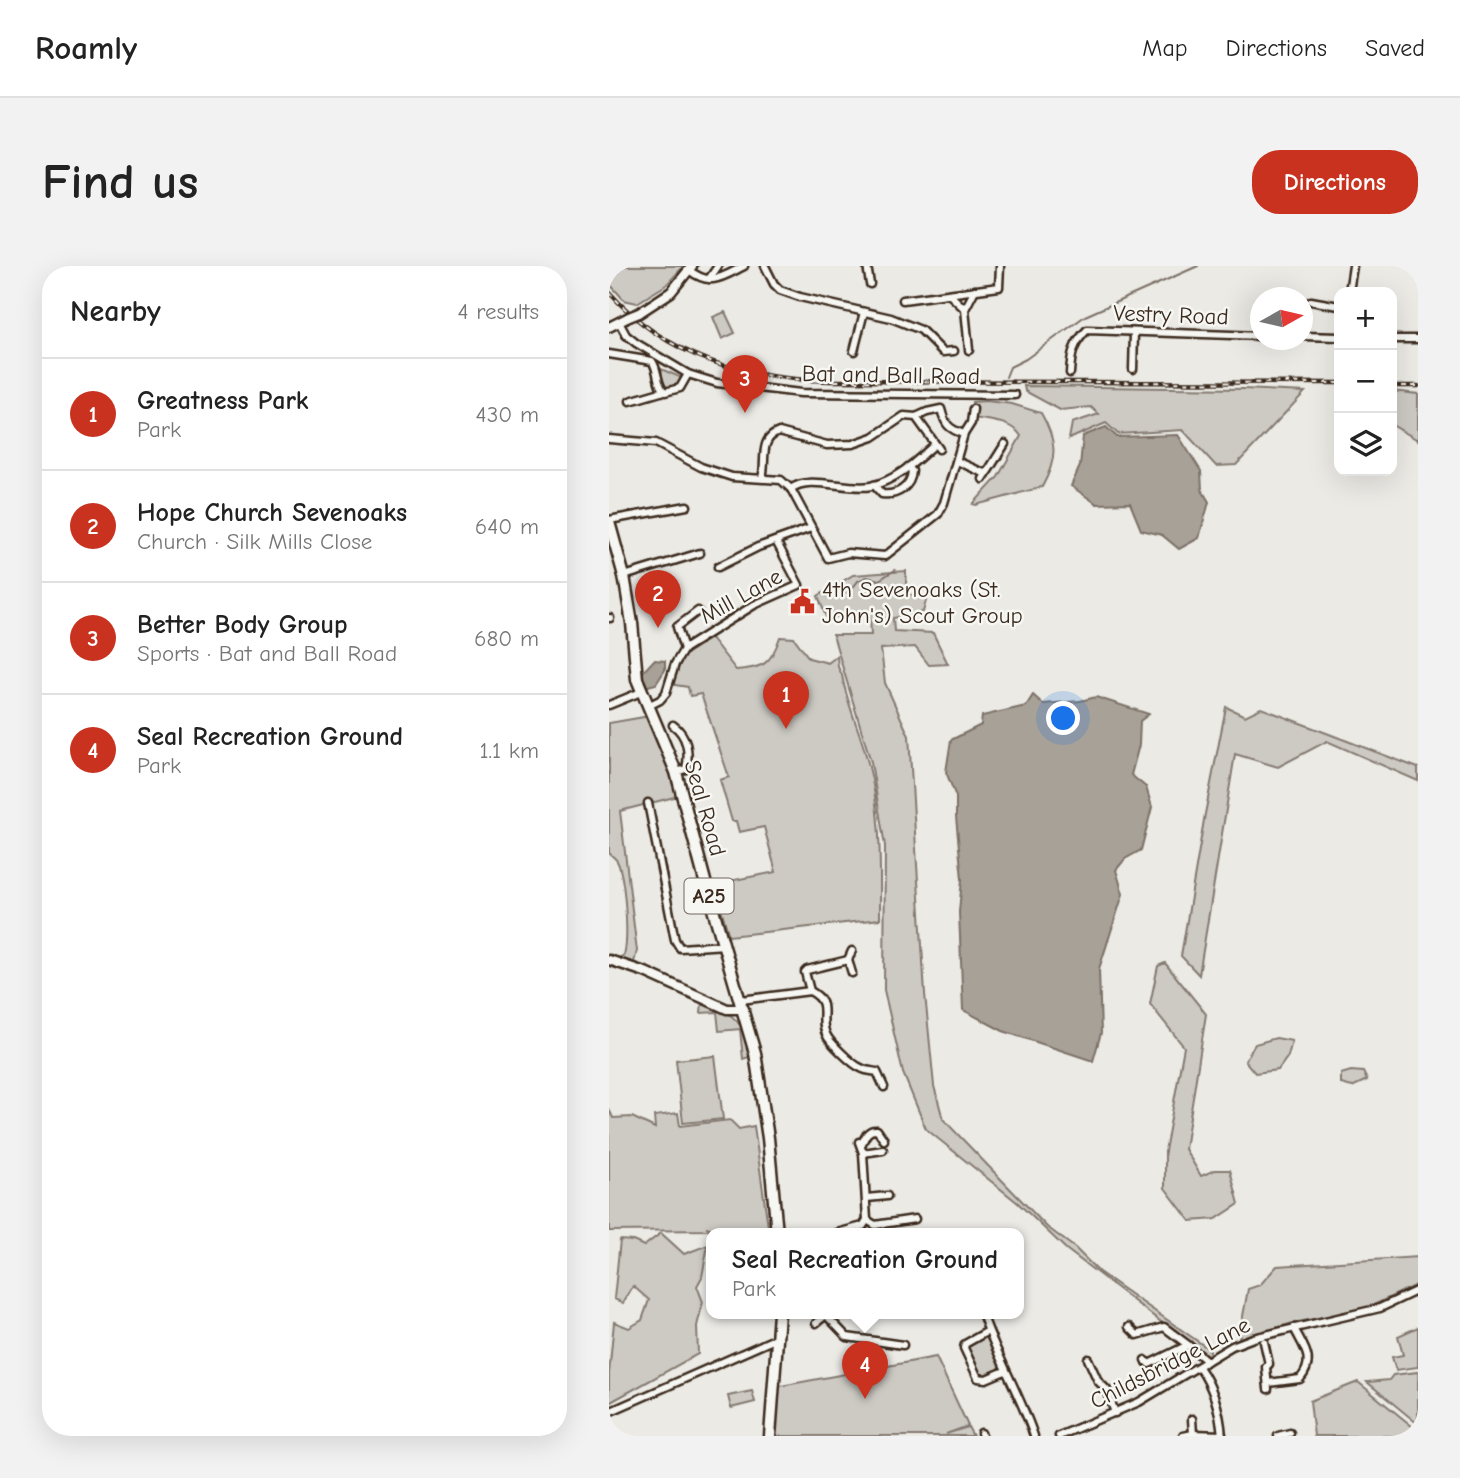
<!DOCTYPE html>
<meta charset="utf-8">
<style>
:root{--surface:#fff;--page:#f2f2f2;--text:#222;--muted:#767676;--line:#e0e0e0;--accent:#c8321e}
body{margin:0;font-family:"Comic Neue",sans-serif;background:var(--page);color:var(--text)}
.controls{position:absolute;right:21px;top:21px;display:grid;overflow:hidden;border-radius:14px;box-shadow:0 7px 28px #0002}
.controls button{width:63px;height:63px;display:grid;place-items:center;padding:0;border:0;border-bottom:2px solid var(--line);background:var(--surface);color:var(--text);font:35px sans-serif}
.compass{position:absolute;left:641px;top:21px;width:63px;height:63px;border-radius:50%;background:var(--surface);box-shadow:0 7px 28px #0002;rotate:82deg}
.you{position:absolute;left:455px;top:453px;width:24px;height:24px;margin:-18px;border:5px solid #fff;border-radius:50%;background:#1a73e8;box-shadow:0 0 0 10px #1a73e833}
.badge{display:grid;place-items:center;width:46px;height:46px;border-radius:50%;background:var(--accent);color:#fff;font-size:23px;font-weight:700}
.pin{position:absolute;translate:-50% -58px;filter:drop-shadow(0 2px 4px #0008)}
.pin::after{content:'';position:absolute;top:37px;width:24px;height:21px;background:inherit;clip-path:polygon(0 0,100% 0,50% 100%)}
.popup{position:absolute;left:97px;top:962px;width:318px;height:91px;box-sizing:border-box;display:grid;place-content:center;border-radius:14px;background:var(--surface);filter:drop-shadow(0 2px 5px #0005);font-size:23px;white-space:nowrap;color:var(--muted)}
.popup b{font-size:26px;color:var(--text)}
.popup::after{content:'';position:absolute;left:50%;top:100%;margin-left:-14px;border:14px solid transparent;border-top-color:var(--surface)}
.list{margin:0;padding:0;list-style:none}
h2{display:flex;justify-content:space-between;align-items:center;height:91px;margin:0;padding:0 28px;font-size:30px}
h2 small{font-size:23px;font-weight:400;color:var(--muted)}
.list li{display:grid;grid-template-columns:46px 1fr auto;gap:21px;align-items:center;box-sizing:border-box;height:112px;padding:0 28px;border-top:2px solid var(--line)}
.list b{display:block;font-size:26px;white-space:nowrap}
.list p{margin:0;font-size:23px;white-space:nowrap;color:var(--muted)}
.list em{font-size:23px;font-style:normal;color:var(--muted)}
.icon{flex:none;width:38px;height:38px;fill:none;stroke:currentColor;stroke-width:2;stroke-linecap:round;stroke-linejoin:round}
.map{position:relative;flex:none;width:809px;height:1170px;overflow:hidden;border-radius:28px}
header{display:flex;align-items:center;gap:42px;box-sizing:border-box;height:98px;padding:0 35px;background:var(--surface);border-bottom:2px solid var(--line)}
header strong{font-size:33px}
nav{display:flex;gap:38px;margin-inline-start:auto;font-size:24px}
.intro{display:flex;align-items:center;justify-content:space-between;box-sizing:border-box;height:168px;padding:0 42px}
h1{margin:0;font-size:49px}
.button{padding:18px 32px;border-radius:28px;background:var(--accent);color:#fff;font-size:24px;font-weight:700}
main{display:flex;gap:42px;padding:0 42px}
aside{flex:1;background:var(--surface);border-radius:28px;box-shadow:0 7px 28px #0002}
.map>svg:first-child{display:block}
.green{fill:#cdcac4;stroke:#847a71;stroke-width:2}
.water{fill:#a8a198;stroke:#7c7167;stroke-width:2}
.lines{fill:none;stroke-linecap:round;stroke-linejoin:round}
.stream{stroke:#7c7167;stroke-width:2}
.minor-casing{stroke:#3b2a1e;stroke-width:11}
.major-casing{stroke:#3b2a1e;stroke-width:13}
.highway-casing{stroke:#3b2a1e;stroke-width:15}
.minor{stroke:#f6f6f2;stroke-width:6}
.major{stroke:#f6f6f2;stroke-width:8}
.highway{stroke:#f6f6f2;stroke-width:10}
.rail-casing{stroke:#3b2a1e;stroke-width:4.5}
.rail{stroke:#f6f6f2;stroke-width:2;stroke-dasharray:5;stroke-linecap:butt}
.major-bridge-casing{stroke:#3b2a1e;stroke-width:13;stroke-linecap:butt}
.major-bridge{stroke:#f6f6f2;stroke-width:8}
.labels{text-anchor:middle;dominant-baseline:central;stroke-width:5;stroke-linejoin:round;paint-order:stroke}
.shield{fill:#f6f6f2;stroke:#73675e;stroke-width:2}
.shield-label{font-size:21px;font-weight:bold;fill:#3b2a1e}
.street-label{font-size:23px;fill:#3b2a1e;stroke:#f6f6f2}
.poi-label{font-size:23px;fill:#3b2a1e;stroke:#f6f6f2;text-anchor:start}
</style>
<header>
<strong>Roamly</strong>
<nav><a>Map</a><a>Directions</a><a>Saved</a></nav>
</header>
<div class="intro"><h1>Find us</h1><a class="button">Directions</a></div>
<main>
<aside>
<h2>Nearby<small>4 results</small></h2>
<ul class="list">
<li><span class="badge">1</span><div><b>Greatness Park</b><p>Park</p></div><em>430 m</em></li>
<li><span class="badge">2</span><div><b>Hope Church Sevenoaks</b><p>Church · Silk Mills Close</p></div><em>640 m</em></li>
<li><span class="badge">3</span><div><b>Better Body Group</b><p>Sports · Bat and Ball Road</p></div><em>680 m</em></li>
<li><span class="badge">4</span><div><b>Seal Recreation Ground</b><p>Park</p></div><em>1.1 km</em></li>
</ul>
</aside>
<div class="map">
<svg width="809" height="1170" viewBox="0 0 809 1170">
<rect width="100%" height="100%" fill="#ebeae5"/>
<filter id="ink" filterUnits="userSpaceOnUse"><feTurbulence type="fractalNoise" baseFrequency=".0143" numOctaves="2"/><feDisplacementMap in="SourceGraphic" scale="14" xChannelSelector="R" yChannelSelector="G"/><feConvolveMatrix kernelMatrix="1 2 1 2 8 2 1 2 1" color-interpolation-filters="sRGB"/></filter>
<g filter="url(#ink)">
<g class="green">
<path d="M0,0h75l-18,19 -29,18 -13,-3 -15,-17z"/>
<path d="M116,46l10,21 -13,6 -9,-22z"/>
<path d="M52,103l21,9 -5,8 -13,2z"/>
<path d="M415,120l219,3 62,3 -69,73 -20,1 -33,-36 -65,4 -12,-11 -37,16 3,-16 27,-9 -8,-7 -31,3 -35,-19z"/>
<path d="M783,125l26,3v46l-26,-15z"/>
<path d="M377,135l26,3 29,9c16,28 17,45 1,74l-66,18 -3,-1 25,-27 23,-41c-10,-15 -31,-15 -47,-18l-2,-16z"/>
<path d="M297,305v23l21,3 -4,15 -30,6 1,13 39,2 15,31 -19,1 -14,-18 -34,2 4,34 24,53 16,258 9,92 9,33 104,108 28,21 24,24 111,78 -2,8 -142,-109 -48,-46 -92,-74 -23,-56 -19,-83 1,-144 -14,-84 -38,-127h38l-1,-20 -44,2 -8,-21 35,-21z"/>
<path d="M171,371l14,1 15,20 19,5 9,-7 1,11 4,8c5,30 19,58 26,88 14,51 12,104 12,156l-151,17 -15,-52 62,-12 -12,-45 -25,5 -3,-11h-4l-12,-41 9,-3 -28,-83 -11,2 -2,-9 -13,-2 -2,-3 10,-26 28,-18 25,32c28,-2 35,-6 44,-33z"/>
<path d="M617,441l19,9 16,-8 157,60v13l-91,-40 -49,26 -43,-13 -36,221 -18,-19 24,-142z"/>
<path d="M41,450l28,80 -58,15 17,140 -4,15 -16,-7 7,-4c5,-16 1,-79 -7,-94 -2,-3 -5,-5 -8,-8v-130z"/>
<path d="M556,697l41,51 -21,135 16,27 14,-6h15l9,34 -23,15 -26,2 -25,-33v-37l19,-104 -34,-43 8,-38z"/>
<path d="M93,736c23,9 37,13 45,38 3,7 4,10 2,17l-6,2 -3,-30 -21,2 -2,-19 -16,1z"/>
<path d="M667,772l16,3 -4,15 -10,14 -23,3 -10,-12 10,-17z"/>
<path d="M106,790l8,63 -40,4 -7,-63z"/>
<path d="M742,805l12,1 4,8 -15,7 -11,-3v-10z"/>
<path d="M0,843l4,9 19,-1 23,11 -1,-12 24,-3 2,13 50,-6 9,9 15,-3 14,101c-19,11 -42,6 -62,0l8,3 -105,1z"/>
<path d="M52,967l23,21 24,-9 -6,32 -5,9 6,16 -6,24 1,28 -89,49v-29l5,-52 15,6 13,-8 7,-20 -16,-14 -10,17 -9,-4 6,-59 13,1 11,5z"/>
<path d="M809,991v27l-53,25 -72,14 -54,15 9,-49 12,-4 17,-19z"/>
<path d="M809,1061v40l-22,3 -4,-13 11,-2 -5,-19z"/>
<path d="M379,1065l17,40 -23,8 -17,-35z"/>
<path d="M327,1091l32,69 -22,8 22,-7 5,9h-201l3,-49z"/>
<path d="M809,1106v52l-51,-42 22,-2 4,-5z"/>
<path d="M749,1116l60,49v5h-104l-4,-35z"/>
<path d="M143,1125l3,11 -24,6 -3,-12z"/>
</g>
<g class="water">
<path d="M497,161l11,10 61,-2 23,36 1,19 7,12 -10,36 -20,11 -17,-14 -21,-5 -11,-27 -33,1 -26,-18 9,-20 3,-30z"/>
<path d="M45,394l11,1v9l-9,14 -12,3 -3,-13z"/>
<path d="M424,429l10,9 37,-3 16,-4 53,17 -9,7 -1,24 -8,30 15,12 6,20 -11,43 -16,9 -9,11 7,24 -24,75 2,64 -8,28 -90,-30 -40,-21 -4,-98 3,-33 -6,-62v-20l-10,-25 5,-32 30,-15 1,-9 44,-10z"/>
</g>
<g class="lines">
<g class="stream">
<path d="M397,111l4,-10 16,-8 59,-43 113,-50"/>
<path d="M217,330c17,-2 22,-1 32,-15l9,-4 12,3 16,-10"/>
<path d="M242,967l17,-4"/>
</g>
<defs>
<g id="minor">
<path d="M156,0l9,18 6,6 20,7 91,21 30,12 22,22 11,-1"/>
<path d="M258,0l3,18"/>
<path d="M80,4c21,17 33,7 55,-4"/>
<path d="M100,13l9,-13"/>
<path d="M740,26l4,-26"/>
<path d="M340,28l16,15"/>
<path d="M294,34l96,-13 1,-21"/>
<path d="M702,35l28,5"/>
<path d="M10,56l7,13 10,8 52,31 29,9 84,10 214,2"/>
<path d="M694,70l36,1"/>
<path d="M783,73h26"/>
<path d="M360,84l-4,-41 10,-19"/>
<path d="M245,85l10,-39"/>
<path d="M0,88l43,7c7,9 4,24 13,31l15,-4 8,-14"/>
<path d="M524,103l1,-36"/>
<path d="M461,107c1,-19 3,-29 17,-43l174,6"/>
<path d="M21,135l34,-10"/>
<path d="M307,151l23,32"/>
<path d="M0,173l47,4 45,24 31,10 49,3 10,9 37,69 20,-5 37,3 53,-42 6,-11 20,-69 7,-11 2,-14"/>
<path d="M348,195l29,13"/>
<path d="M153,212c5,-17 -4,-39 17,-46l48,13 26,-1 20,-7 31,-21 12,1 11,-5 14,-3c4,16 8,20 23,25"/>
<path d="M374,213l22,-35"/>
<path d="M265,219l8,9c15,2 29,-7 30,-23l-4,-4"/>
<path d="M182,223c18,-15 56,2 80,-3 26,-6 44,-24 63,-41"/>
<path d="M0,254l78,-14"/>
<path d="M109,301l40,-20 53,-19"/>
<path d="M15,310l76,-23"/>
<path d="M0,352h1"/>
<path d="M75,383l-7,-22 21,-16"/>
<path d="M0,439l32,-13"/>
<path d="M39,440l12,-6 6,-7 9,-29 9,-15 70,-44 45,-20 -23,-44"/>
<path d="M64,459c14,10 17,27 13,44l-10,3"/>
<path d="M39,537l27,137 5,8 45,-3"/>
<path d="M243,685l-4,9 4,13"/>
<path d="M201,725c23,12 8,25 16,43 3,8 27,31 35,34 5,3 11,3 16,4l7,15"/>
<path d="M132,734l69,-9 -5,-19 2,-2 41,-10"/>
<path d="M250,876l4,11 4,67"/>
<path d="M252,880c4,-9 6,-17 16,-16l7,10"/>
<path d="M254,887l20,-3"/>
<path d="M258,932l20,-2"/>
<path d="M228,967l26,-7 4,-6 8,5 40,-6"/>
<path d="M215,1047l23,24 56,8"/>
<path d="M373,1047c14,42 38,81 52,123"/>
<path d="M207,1057l10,-8"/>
<path d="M520,1061l8,8 27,-8 24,18"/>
<path d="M379,1065l-23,13 -1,4 14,30 8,1 19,-8"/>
<path d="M655,1076l5,22 -3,3 2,22"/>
<path d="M479,1093l10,22 9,9 8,23"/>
<path d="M536,1094l4,4 39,-19 19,16"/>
<path d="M590,1101c15,21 21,44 23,69"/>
<path d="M659,1117l32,-4c16,-19 4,-31 -6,-51"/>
<path d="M0,1146l168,-74"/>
<path d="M583,1153l1,15"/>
<path d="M372,1167l1,3"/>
<path d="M450,1170l80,-34 93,-56 21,-8 127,-30 38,-18"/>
<path d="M574,1170l10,-2 29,1"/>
<path d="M669,1170l12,-3"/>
</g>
<g id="major">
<path d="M30,47l32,-21 21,-26"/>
<path d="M0,61l20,-10"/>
<path d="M0,694l36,12 82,37h17"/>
</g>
<g id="highway">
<path d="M0,256l15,54 8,47 5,56 39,93 30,113 49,168 13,85 9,95"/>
<path d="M161,1170l9,-123"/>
</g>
</defs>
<use href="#minor" class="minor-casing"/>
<use href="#major" class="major-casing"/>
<use href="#highway" class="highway-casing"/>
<use href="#minor" class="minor"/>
<use href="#major" class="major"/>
<use href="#highway" class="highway"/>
<defs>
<g id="rail">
<path d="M0,26c58,66 136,87 221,89l509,2"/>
<path d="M783,120h26"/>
</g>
</defs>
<use href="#rail" class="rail-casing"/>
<use href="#rail" class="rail"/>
<defs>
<path id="major-bridge" d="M20,51l10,-4"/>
</defs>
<use href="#major-bridge" class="major-bridge-casing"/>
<use href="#major-bridge" class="major-bridge"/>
</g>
</g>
<defs>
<symbol id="civic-bare" viewBox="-9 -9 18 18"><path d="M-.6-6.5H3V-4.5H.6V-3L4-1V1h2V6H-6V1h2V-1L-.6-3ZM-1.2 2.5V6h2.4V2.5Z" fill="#c8321e" stroke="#f6f6f2" stroke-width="2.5" paint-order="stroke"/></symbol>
</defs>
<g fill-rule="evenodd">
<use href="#civic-bare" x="176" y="318" width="35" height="35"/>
</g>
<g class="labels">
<rect class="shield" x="75.5" y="612.5" width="49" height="35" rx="5"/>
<g class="shield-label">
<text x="100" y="630">A25</text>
</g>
<g class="street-label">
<text transform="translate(562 49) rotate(2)">Vestry Road</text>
<text transform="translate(282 109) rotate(1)">Bat and Ball Road</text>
<text transform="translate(132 330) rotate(-29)">Mill Lane</text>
<text transform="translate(96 542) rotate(74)">Seal Road</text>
<text transform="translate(561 1097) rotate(-27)">Childsbridge Lane</text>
</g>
<g class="poi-label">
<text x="213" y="323">4th Sevenoaks (St.<tspan x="213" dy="26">John's) Scout Group</tspan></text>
</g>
</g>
</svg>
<div class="controls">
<button>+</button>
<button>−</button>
<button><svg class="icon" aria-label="layers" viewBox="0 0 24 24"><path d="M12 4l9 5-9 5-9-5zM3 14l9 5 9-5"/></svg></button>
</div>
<svg class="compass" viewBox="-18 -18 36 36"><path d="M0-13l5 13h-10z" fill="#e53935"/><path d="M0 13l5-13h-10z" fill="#767676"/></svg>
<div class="you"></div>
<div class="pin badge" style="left:177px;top:463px">1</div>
<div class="pin badge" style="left:49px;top:362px">2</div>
<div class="pin badge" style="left:136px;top:147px">3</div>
<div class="pin badge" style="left:256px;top:1133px">4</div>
<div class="popup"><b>Seal Recreation Ground</b>Park</div>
</div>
</main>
